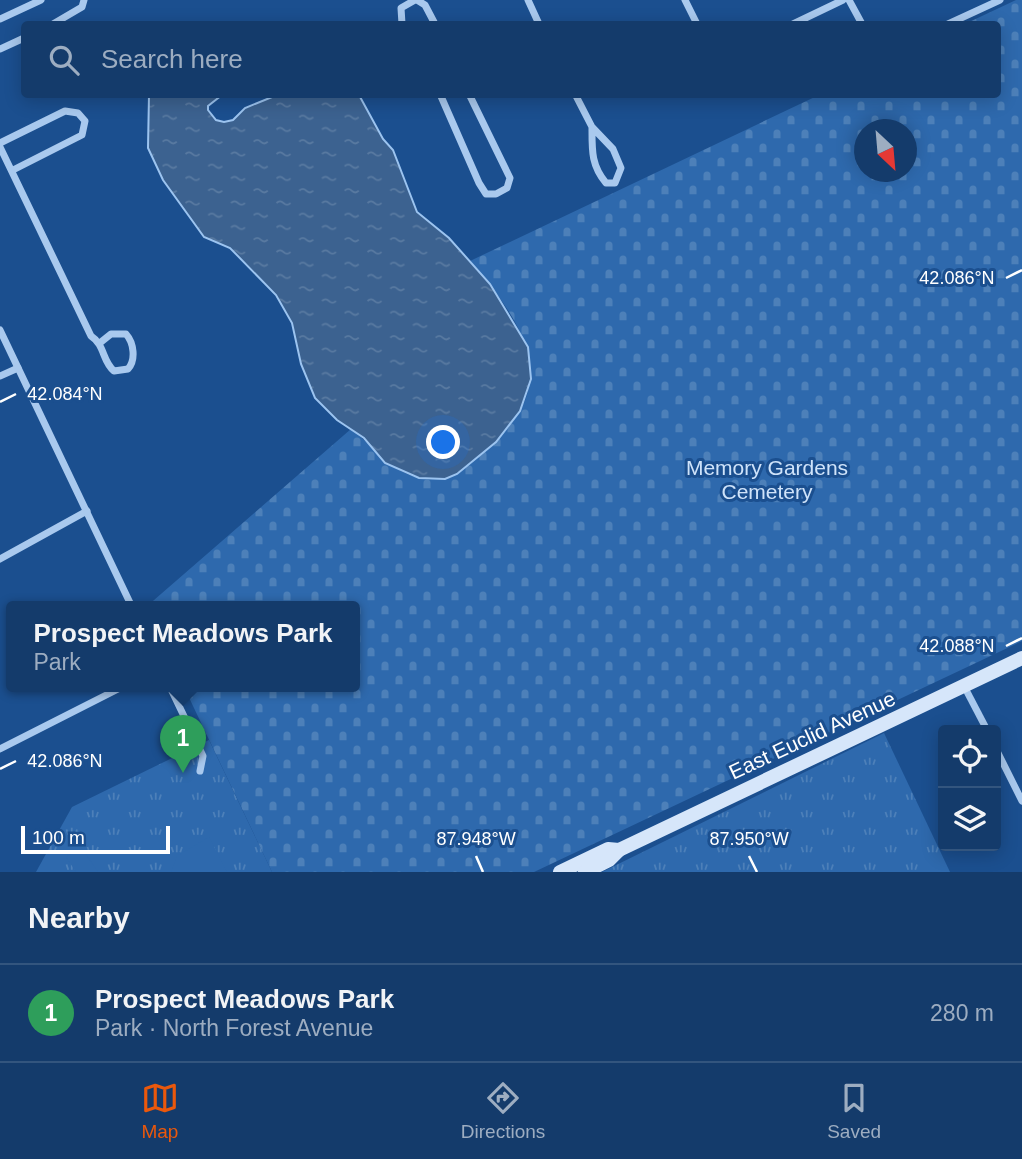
<!DOCTYPE html>
<meta charset="utf-8">
<style>
:root{--surface:#143b6b;--page:#1d4271;--text:#f1f3f6;--muted:#9dadc1;--line:#33557e;--accent:#ea580c}
body{margin:0;font-family:Arial,sans-serif;background:var(--page);color:var(--text)}
.controls{position:absolute;right:21px;bottom:21px;display:grid;overflow:hidden;border-radius:7px;box-shadow:0 4px 18px #0003}
.controls button{width:63px;height:63px;display:grid;place-items:center;padding:0;border:0;border-bottom:2px solid var(--line);background:var(--surface);color:var(--text);font:35px sans-serif}
.compass{position:absolute;left:854px;top:119px;width:63px;height:63px;border-radius:50%;background:var(--surface);box-shadow:0 4px 18px #0003;rotate:154deg}
.scale{position:absolute;left:21px;bottom:18px;width:149px;box-sizing:border-box;padding-left:7px;border:4px solid #fff;border-top:0;font-size:19px;line-height:24px;white-space:nowrap;color:#fff;-webkit-text-stroke:5px #1b4f8f;paint-order:stroke}
.you{position:absolute;left:444px;top:443px;width:24px;height:24px;margin:-18px;border:5px solid #fff;border-radius:50%;background:#1a73e8;box-shadow:0 0 0 10px #1a73e833}
.badge{display:grid;place-items:center;width:46px;height:46px;border-radius:50%;background:var(--accent);color:#fff;font-size:23px;font-weight:700}
.pin{position:absolute;translate:-50% -58px;filter:drop-shadow(0 2px 4px #0008)}
.pin::after{content:'';position:absolute;top:37px;width:24px;height:21px;background:inherit;clip-path:polygon(0 0,100% 0,50% 100%)}
.popup{position:absolute;left:6px;top:601px;width:354px;height:91px;box-sizing:border-box;display:grid;place-content:center;border-radius:7px;background:var(--surface);filter:drop-shadow(0 2px 5px #0005);font-size:23px;white-space:nowrap;color:var(--muted)}
.popup b{font-size:26px;color:var(--text)}
.popup::after{content:'';position:absolute;left:50%;top:100%;margin-left:-14px;border:14px solid transparent;border-top-color:var(--surface)}
.list{margin:0;padding:0;list-style:none}
h2{display:flex;justify-content:space-between;align-items:center;height:91px;margin:0;padding:0 28px;font-size:30px}
h2 small{font-size:23px;font-weight:400;color:var(--muted)}
.list li{display:grid;grid-template-columns:46px 1fr auto;gap:21px;align-items:center;box-sizing:border-box;height:98px;padding:0 28px;border-top:2px solid var(--line)}
.list b{display:block;font-size:26px;white-space:nowrap}
.list p{margin:0;font-size:23px;white-space:nowrap;color:var(--muted)}
.list em{font-size:23px;font-style:normal;color:var(--muted)}
.icon{flex:none;width:38px;height:38px;fill:none;stroke:currentColor;stroke-width:2;stroke-linecap:round;stroke-linejoin:round}
.map{position:relative;flex:none;width:1022px;height:872px;overflow:hidden}
.search{position:absolute;background:var(--surface);box-shadow:0 4px 18px #0003;left:21px;right:21px;top:21px;height:77px;display:flex;align-items:center;gap:18px;box-sizing:border-box;padding:0 24px;border-radius:7px;color:var(--muted);font-size:26px}
.sheet{height:189px;background:var(--surface)}
nav{display:flex;justify-content:space-around;align-items:center;box-sizing:border-box;height:98px;border-top:2px solid var(--line);background:var(--surface);font-size:19px;color:var(--muted)}
nav a{display:grid;justify-items:center;gap:4px}
nav .on{color:var(--accent)}
.map>svg:first-child{display:block}
.grass{fill:url(#grass-tufts)}
.cemetery{fill:url(#cemetery-stones);fill-rule:evenodd}
.pitch{fill:#2e69ad}
.water{fill:url(#water-ripples);stroke:#9cc4f0;stroke-width:2}
.lines{fill:none;stroke-linecap:round;stroke-linejoin:round}
.street{stroke:#a9c9ee;stroke-width:7}
.secondary{stroke:#d6e6fa;stroke-width:14}
.ticks{fill:none;stroke:#fff;stroke-width:2.5}
.labels{text-anchor:middle;dominant-baseline:central;stroke-width:6;stroke-linejoin:round;paint-order:stroke}
.park-label{font-size:21px;fill:#cfe3fa;stroke:#1b4f8f}
.street-label{font-size:21px;fill:#fff;stroke:#1b4f8f}
.ticks-label{font-size:18px;text-anchor:middle;fill:#fff;stroke:#1b4f8f;stroke-width:6;stroke-linejoin:round;paint-order:stroke}
</style>
<div class="map">
<svg width="1022" height="872" viewBox="0 0 1022 872">
<defs>
<pattern id="grass-tufts" width="24" height="20" patternUnits="userSpaceOnUse" patternTransform="scale(1.75)"><rect width="24" height="20" fill="#2e69ad"/><path d="M3 7l-1-3M5 7V3M7 7l1-3M15 17l-1-3M17 17v-4M19 17l1-3" fill="none" stroke="#4d80b9"/></pattern>
<pattern id="cemetery-stones" width="16" height="16" patternUnits="userSpaceOnUse" patternTransform="scale(1.75)"><rect width="16" height="16" fill="#2e69ad"/><path d="M2 7V4a2 2 0 0 1 4 0v3zM10 15v-3a2 2 0 0 1 4 0v3z" fill="#4d80b9"/></pattern>
<pattern id="water-ripples" width="26" height="14" patternUnits="userSpaceOnUse" patternTransform="scale(1.75)"><rect width="26" height="14" fill="#3c6290"/><path d="M2 4q2-2 4 0t4 0M15 11q2-2 4 0t4 0" fill="none" stroke="#597aa1"/></pattern>
</defs>
<rect width="100%" height="100%" fill="#1b4f8f"/>
<g class="grass">
<path d="M884,733l66,139h-348z"/>
<path d="M209,740l63,132h-236l36,-65z"/>
</g>
<path class="cemetery" d="M1016,0h6v641l-488,231h-262l-88,-185h170v-80h-208l205,-178c25,19 34,39 67,49 24,6 39,-8 57,-21 91,-64 55,-127 -5,-196l349,-166 179,-1v-70h-33zM864,130h42v42h-42z"/>
<g class="pitch">
<path d="M209,837l18,35h-56l6,-16z"/>
<path d="M81,847l17,25h-22l-10,-15z"/>
</g>
<path class="water" d="M149,95h73l-14,11v4l8,10 8,2 9,-2 12,-12 32,-13h82l24,44 10,11 24,62 32,26 41,46 38,63 3,32 -11,32 -24,31 -39,32 -12,5 -26,-1 -34,-15 -21,-25 -27,-18 -22,-22 -14,-34 -9,-41 -16,-28 -46,-47 -26,-11 -41,-57 -15,-32z"/>
<g class="lines">
<g class="street">
<path d="M417,0l8,5 10,19"/>
<path d="M528,0l11,24"/>
<path d="M685,0l12,24"/>
<path d="M849,0l13,24"/>
<path d="M0,19l41,-19"/>
<path d="M53,24l29,-17 2,-7"/>
<path d="M402,24l-1,-16 14,-8"/>
<path d="M793,24l50,-24"/>
<path d="M948,24l52,-24"/>
<path d="M0,49l24,-11"/>
<path d="M440,94l39,89 7,11h10l11,-6 3,-10 -41,-84"/>
<path d="M575,94l17,33 21,22 8,19 -6,15h-9c-15,-18 -14,-33 -14,-56"/>
<path d="M0,143l65,-32 13,2 7,8 -3,14 -69,35"/>
<path d="M0,147l91,189c14,9 11,25 23,35l14,-2c8,-9 6,-26 -2,-35h-15l-10,8"/>
<path d="M0,330l132,277"/>
<path d="M0,376l18,-8"/>
<path d="M0,559l87,-48"/>
<path d="M964,686l23,44"/>
<path d="M170,687l33,69 -3,15"/>
<path d="M0,749l122,-62"/>
<path d="M996,749l26,52"/>
</g>
<g class="secondary">
<path d="M560,872l48,-23 11,1"/>
<path d="M585,872l24,-12 10,-10 403,-192"/>
</g>
</g>
<path class="ticks" d="M1006,278l16,-8M0,402l16,-8M1006,646l16,-8M0,769l16,-8M476,856l7,16M749,856l8,16"/>
<g class="labels">
<g class="park-label">
<text x="767" y="467">Memory Gardens<tspan x="767" dy="24">Cemetery</tspan></text>
</g>
<g class="street-label">
<text transform="translate(812 735) rotate(-25)">East Euclid Avenue</text>
</g>
</g>
<g class="ticks-label">
<text x="957" y="284">42.086°N</text>
<text x="65" y="400">42.084°N</text>
<text x="957" y="652">42.088°N</text>
<text x="65" y="767">42.086°N</text>
<text x="476" y="845">87.948°W</text>
<text x="749" y="845">87.950°W</text>
</g>
</svg>
<div class="controls">
<button><svg class="icon" aria-label="locate" viewBox="0 0 24 24"><circle cx="12" cy="12" r="6"/><path d="M12 2v4M12 18v4M2 12h4M18 12h4"/></svg></button>
<button><svg class="icon" aria-label="layers" viewBox="0 0 24 24"><path d="M12 4l9 5-9 5-9-5zM3 14l9 5 9-5"/></svg></button>
</div>
<svg class="compass" viewBox="-18 -18 36 36"><path d="M0-13l5 13h-10z" fill="#e53935"/><path d="M0 13l5-13h-10z" fill="#9dadc1"/></svg>
<div class="scale">100 m</div>
<div class="you"></div>
<div class="pin badge" style="left:183px;top:773px;background:#2e9e5b">1</div>
<div class="popup"><b>Prospect Meadows Park</b>Park</div>
<div class="search"><svg class="icon" aria-label="search" viewBox="0 0 24 24"><circle cx="10" cy="10" r="6"/><path d="M15 15l6 6"/></svg>Search here</div>
</div>
<section class="sheet">
<h2>Nearby<small></small></h2>
<ul class="list">
<li><span class="badge" style="background:#2e9e5b">1</span><div><b>Prospect Meadows Park</b><p>Park · North Forest Avenue</p></div><em>280 m</em></li>
</ul>
</section>
<nav>
<a class="on"><svg class="icon" aria-label="map" viewBox="0 0 24 24"><path d="M3 6l6-2 6 2 6-2v14l-6 2-6-2-6 2zM9 4v14M15 6v14"/></svg>Map</a>
<a><svg class="icon" aria-label="directions" viewBox="0 0 24 24"><path d="M12 3l9 9-9 9-9-9zM9 14v-3h6M13 9l2 2-2 2"/></svg>Directions</a>
<a><svg class="icon" aria-label="saved" viewBox="0 0 24 24"><path d="M7 4h10v16l-5-4-5 4z"/></svg>Saved</a>
</nav>
